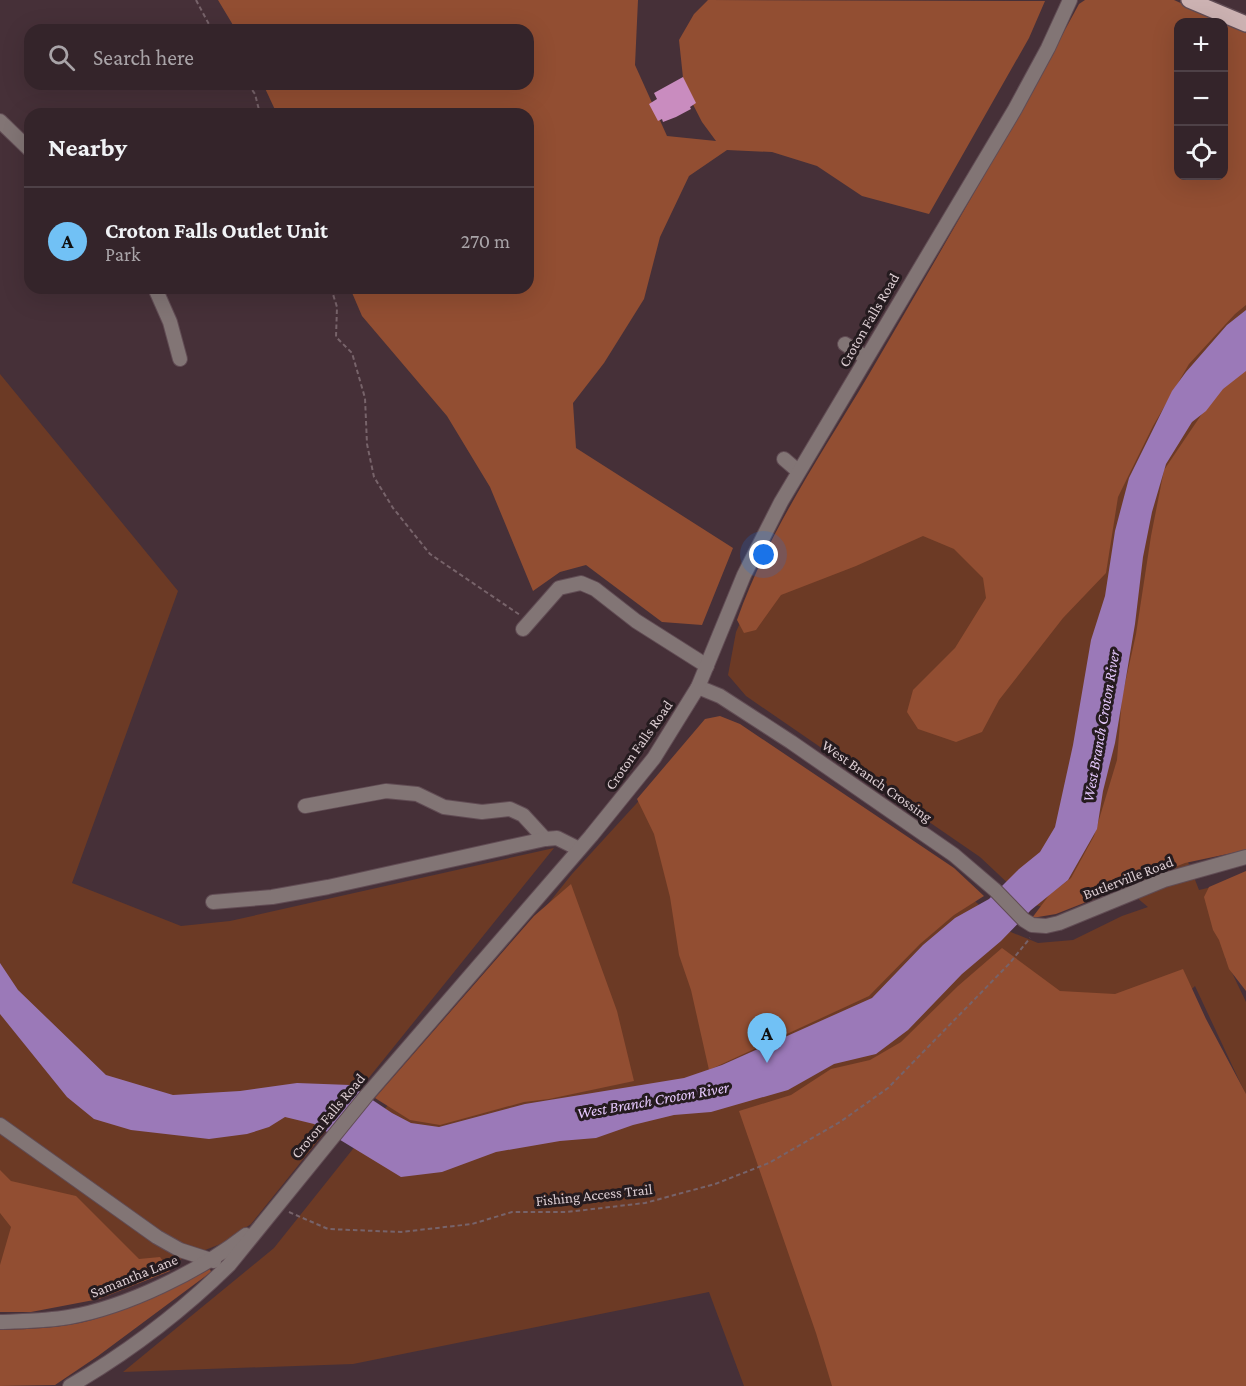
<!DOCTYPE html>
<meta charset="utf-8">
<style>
:root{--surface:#34242a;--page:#3f3036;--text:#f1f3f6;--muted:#a9a4a8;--line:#4e4147;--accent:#71c1f5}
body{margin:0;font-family:"Crimson Pro",serif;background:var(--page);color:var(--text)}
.controls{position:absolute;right:18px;top:18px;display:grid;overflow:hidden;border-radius:12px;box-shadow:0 6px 24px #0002}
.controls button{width:54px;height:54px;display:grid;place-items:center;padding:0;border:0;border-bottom:2px solid var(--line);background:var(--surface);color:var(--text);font:30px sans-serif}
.you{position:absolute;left:764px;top:555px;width:21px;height:21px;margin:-15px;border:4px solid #fff;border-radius:50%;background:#1a73e8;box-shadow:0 0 0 9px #1a73e833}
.badge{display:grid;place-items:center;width:39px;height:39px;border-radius:50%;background:var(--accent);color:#111;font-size:20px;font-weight:700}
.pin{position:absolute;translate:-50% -50px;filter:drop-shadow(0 2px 3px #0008)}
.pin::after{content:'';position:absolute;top:32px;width:21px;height:18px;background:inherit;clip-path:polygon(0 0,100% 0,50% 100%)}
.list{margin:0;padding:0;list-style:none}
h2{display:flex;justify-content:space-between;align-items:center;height:78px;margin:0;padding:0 24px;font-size:26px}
h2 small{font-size:20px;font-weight:400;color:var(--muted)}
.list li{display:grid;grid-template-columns:39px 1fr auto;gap:18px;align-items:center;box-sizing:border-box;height:108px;padding:0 24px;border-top:2px solid var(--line)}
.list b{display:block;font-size:22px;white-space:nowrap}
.list p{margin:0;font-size:20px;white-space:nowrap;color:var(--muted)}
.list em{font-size:20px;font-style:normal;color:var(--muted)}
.icon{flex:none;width:33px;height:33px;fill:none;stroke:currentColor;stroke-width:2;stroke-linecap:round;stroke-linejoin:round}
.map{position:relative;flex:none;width:1246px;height:1386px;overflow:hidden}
.search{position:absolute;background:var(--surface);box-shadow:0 6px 24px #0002;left:24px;top:24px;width:510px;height:66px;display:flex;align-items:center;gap:15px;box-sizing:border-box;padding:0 21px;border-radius:18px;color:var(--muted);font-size:22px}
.panel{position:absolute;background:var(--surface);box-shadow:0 6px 24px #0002;left:24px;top:108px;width:510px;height:186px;border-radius:18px}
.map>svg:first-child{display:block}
.green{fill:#6c3a25}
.forest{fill:#924e32;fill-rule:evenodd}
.water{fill:#9b79b8}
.building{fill:#c98cbf}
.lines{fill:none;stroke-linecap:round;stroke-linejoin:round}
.minor-casing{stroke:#614c54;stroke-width:16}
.major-casing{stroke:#614c54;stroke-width:18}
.path{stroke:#77636a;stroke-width:2;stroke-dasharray:4.5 3;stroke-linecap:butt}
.minor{stroke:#827575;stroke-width:14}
.major{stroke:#ccb2b2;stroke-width:15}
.labels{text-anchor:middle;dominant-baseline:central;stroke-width:6;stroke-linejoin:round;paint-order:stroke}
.street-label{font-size:15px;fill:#dccdd2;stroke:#251b1f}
.water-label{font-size:16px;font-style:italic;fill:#e5c8fd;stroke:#251b1f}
</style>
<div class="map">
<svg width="1246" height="1386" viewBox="0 0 1246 1386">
<rect width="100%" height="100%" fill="#463038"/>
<g class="green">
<path d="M1178,22v154h46l22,-128v793l-58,21 11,28 47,-11v59l-21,20 21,44v93l-51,-109 -209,197 -144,203h-98l-35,-94 -356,72 -230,8 151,-124 298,-374 139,-152 237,154 58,54 32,13 35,-3 49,-24 26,-9 -30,-25 -69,27 -20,-6 -49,-46 -234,-161 -18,-21 8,-43 32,-72z"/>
<path d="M0,374l178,217 -106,292 109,43 49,-5 324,-73 -303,376 -28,19 -92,36 -131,21z"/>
</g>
<g class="forest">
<path d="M218,0h420l-3,65 32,71 49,5 -14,-19 -18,-35 -5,-47 15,-26 14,-14 337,1 -16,37 -100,176 -67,-18 -45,-30 -45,-14 -45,-2 -38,26 -29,61 -16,62 -40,64 -31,40 3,45 157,100 -31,77 -40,-3 -76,-57 -26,7 -27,19 -43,-104 -43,-71 -85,-100 -12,-28h178v-174h-251l-14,-30h265v-54h-292z"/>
<path d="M1085,0h89l72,33v272l-11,9 -46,50 -36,62 -35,71 -12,76 -43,45 -64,82 -17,32 -26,10 -38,-13 -11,-17 6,-22 42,-42 31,-50 -3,-20 -29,-29 -31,-13 -67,30 -75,29 -25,35 -12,3 -7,-13c31,-88 84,-165 131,-244 72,-123 143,-246 211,-372zM1178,22h46v154h-46z"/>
<path d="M1246,367v483l-61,13 -129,51 -24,4 18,-24 21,-16 23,-42 23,-76 5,-63 14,-63 15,-98 13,-66 52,-77z"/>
<path d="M720,716l20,8 214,144 30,28 -30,19 -34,29 -51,52 -160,74 -18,-80 -12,-35 -9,-58 -16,-63 -17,-35 68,-80z"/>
<path d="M1246,871v120l-17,-22 -10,-29 -6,-10 -9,-33 5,-10z"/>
<path d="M571,884l46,127 17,70 -85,18 -25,3 -84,23 -30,-5 -35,-22 159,-182z"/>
<path d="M1002,948l58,43 55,3 68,-25 23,50 40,75v292h-414l-16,-53 -77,-222 52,-16 40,-26 39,-9 31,-18 57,-56z"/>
<path d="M0,1170l11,11 65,15 63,63 21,-2 10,14 -71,28 -68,13h-31v-47l11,-38 -11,-14z"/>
<path d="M210,1269l1,3 -113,84 -43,29 -55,1v-56c30,-1 63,-2 92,-10 41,-12 80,-31 118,-51z"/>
</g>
<path class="water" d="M1246,310v61l-23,18 -17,22 -14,11 -26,42 -14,48 -9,45 -8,67 -20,119 -12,48 -6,38 -29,51 -37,30 -30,31 -39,33 -54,56 -32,24 -42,10 -46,26 -77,22 -37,3 -41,10 -37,13 -36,3 -64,11 -54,20 -41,5 -87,-53 -29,-7 -16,10 -22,7 -38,5 -78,-9 -37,-11 -27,-22 -67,-83v-51l18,27 88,85 67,20 67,-4 57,-8 53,2 42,28 19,10 28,4 86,-23 159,-26 38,-13 150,-67 51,-53 32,-27 34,-19 30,-30 21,-17 15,-25 18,-82 18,-105 14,-44 10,-65 14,-53 43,-87 14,-19 41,-47z"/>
<path class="building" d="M683,77l13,26 -6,4 1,2 -15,8 -13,5 -1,-3 -4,2 -9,-17 8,-5 -3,-6z"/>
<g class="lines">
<defs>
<g id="minor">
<path d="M0,121l30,29"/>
<path d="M155,288l15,34 10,37"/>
<path d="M845,344l20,13"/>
<path d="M784,459l14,12"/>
<path d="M523,629l36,-41 22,-5 14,6 41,32 71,45"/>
<path d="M698,687l22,9 71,46 163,113 41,35 29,30 8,5 14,1 13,-3 105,-43 82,-23"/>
<path d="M305,806l81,-15 31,3 27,13 38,5 28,-3 13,6 22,24"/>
<path d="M213,902l59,-5 56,-10 217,-48 12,-1 22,11"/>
<path d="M0,1125l157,112 23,13 34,11"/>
<path d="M0,1322c23,-1 46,-1 69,-5 58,-10 131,-46 177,-82"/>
<path d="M70,1386c57,-33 112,-75 159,-121l138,-170 224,-259 63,-78 44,-71 46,-112 37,-73 234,-393 33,-61 22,-48"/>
</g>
<path id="major" d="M1189,0l57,24"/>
</defs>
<use href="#minor" class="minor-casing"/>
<use href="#major" class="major-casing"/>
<g class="path">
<path d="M196,0l16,30"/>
<path d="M248,84l7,10 5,20"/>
<path d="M331,288l6,19 -1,30 16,16 13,45 2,46 7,33 19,31 37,46 90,61"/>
<path d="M289,1212l39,17 73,3 71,-8 40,-12h55l78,-9 70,-19 54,-21 71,-41 48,-34 121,-124 21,-26"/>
</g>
<use href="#minor" class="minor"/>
<use href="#major" class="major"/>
</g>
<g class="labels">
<g class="street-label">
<text transform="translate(869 320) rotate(-60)">Croton Falls Road</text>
<text transform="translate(639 745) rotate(-55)">Croton Falls Road</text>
<text transform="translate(877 781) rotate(35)">West Branch Crossing</text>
<text transform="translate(1128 878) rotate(-21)">Butlerville Road</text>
<text transform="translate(328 1116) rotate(-50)">Croton Falls Road</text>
<text transform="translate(594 1195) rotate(-6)">Fishing Access Trail</text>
<text transform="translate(134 1276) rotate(-22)">Samantha Lane</text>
</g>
<g class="water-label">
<text transform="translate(1101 726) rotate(-80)">West Branch Croton River</text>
<text transform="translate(653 1100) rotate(-10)">West Branch Croton River</text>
</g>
</g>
</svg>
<div class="controls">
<button>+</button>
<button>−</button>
<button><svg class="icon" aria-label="locate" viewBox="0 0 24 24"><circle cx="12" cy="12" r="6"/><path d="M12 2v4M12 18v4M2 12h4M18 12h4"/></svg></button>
</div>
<div class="you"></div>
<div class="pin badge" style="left:767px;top:1063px">A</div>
<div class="search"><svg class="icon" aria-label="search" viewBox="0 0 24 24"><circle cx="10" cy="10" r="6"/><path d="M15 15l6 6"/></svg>Search here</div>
<section class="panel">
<h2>Nearby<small></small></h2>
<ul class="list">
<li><span class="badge">A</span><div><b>Croton Falls Outlet Unit</b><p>Park</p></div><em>270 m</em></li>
</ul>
</section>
</div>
